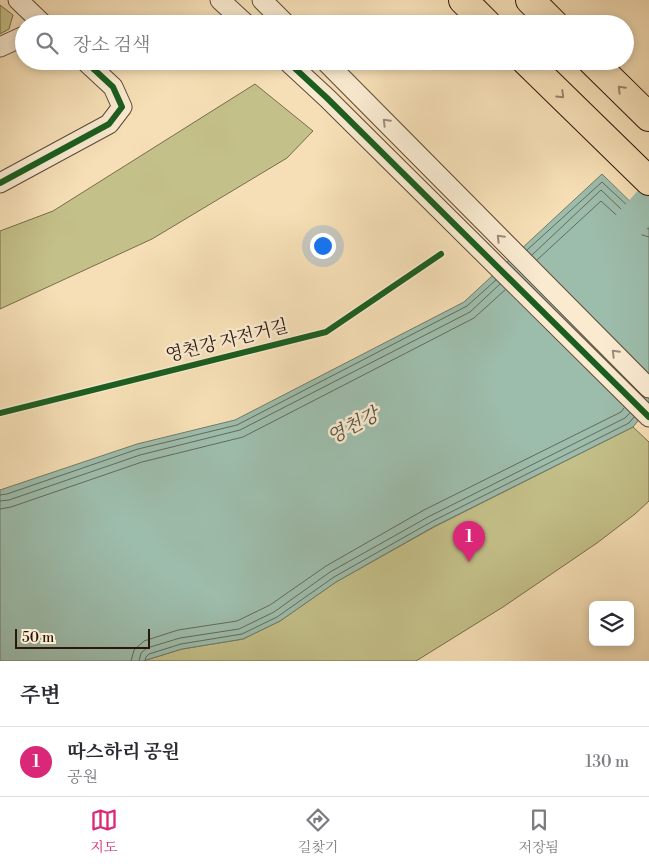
<!DOCTYPE html>
<html lang="ko">
<meta charset="utf-8">
<style>
:root{--surface:#fff;--page:#f2f2f3;--text:#2b2b33;--muted:#7c7c81;--line:#e1e1e2;--accent:#db2777}
body{margin:0;font-family:"Libre Bodoni","Noto Serif KR",serif;background:var(--page);color:var(--text)}
.controls{position:absolute;right:15px;bottom:15px;display:grid;overflow:hidden;border-radius:8px;box-shadow:0 2px 8px #0003}
.controls button{width:45px;height:45px;display:grid;place-items:center;padding:0;border:0;border-bottom:1px solid var(--line);background:var(--surface);color:var(--text);font:25px sans-serif}
.scale{position:absolute;left:15px;bottom:12px;width:135px;box-sizing:border-box;padding-left:5px;border:2px solid #2c170d;border-top:0;font-size:14px;line-height:18px;white-space:nowrap;color:#2c170d;-webkit-text-stroke:4px #f9ead0;paint-order:stroke}
.you{position:absolute;left:322px;top:245px;width:18px;height:18px;margin:-12px;border:4px solid #fff;border-radius:50%;background:#1a73e8;box-shadow:0 0 0 8px #1a73e833}
.badge{display:grid;place-items:center;width:32px;height:32px;border-radius:50%;background:var(--accent);color:#fff;font-size:16px;font-weight:700}
.pin{position:absolute;translate:-50% -41px;filter:drop-shadow(0 1px 2px #0008)}
.pin::after{content:'';position:absolute;top:26px;width:18px;height:15px;background:inherit;clip-path:polygon(0 0,100% 0,50% 100%)}
.list{margin:0;padding:0;list-style:none}
h2{display:flex;justify-content:space-between;align-items:center;height:65px;margin:0;padding:0 20px;font-size:21px}
h2 small{font-size:16px;font-weight:400;color:var(--muted)}
.list li{display:grid;grid-template-columns:32px 1fr auto;gap:15px;align-items:center;box-sizing:border-box;height:70px;padding:0 20px;border-top:1px solid var(--line)}
.list b{display:block;font-size:19px;white-space:nowrap}
.list p{margin:0;font-size:16px;white-space:nowrap;color:var(--muted)}
.list em{font-size:16px;font-style:normal;color:var(--muted)}
.icon{flex:none;width:28px;height:28px;fill:none;stroke:currentColor;stroke-width:2;stroke-linecap:round;stroke-linejoin:round}
.map{position:relative;flex:none;width:649px;height:661px;overflow:hidden}
.search{position:absolute;background:var(--surface);box-shadow:0 2px 8px #0003;left:15px;right:15px;top:15px;height:55px;display:flex;align-items:center;gap:12px;box-sizing:border-box;padding:0 18px;border-radius:28px;color:var(--muted);font-size:19px}
.sheet{height:135px;background:var(--surface)}
nav{display:flex;justify-content:space-around;align-items:center;box-sizing:border-box;height:70px;border-top:1px solid var(--line);background:var(--surface);font-size:14px;color:var(--muted)}
nav a{display:grid;justify-items:center;gap:2px}
nav .on{color:var(--accent)}
.map>svg:first-child{display:block}
.green{fill:#c4c089;stroke:#786c4b}
.water{fill:#9dbdac;stroke:#707b6c}
.lines{fill:none;stroke-linecap:round;stroke-linejoin:round}
.shore{stroke:#646a5c;stroke-width:1}
.river{stroke:#9dbdac;stroke-width:32}
.minor-casing{stroke:#5e4937;stroke-width:21}
.highway-casing{stroke:#2c170d;stroke-width:30}
.minor{stroke:#f9ead0;stroke-width:19}
.highway{stroke:#f6dfb6;stroke-width:28}
.cycleway-casing{stroke:#f9ead0;stroke-width:9}
.cycleway{stroke:#1b5e20;stroke-width:6}
.oneway{stroke:#9b856a}
.oneway2{stroke:#9d8b78}
.labels{text-anchor:middle;dominant-baseline:central;stroke-width:5;stroke-linejoin:round;paint-order:stroke}
.street-label{font-size:18px;fill:#2c170d;stroke:#f9ead0}
.water-label{font-size:19px;font-style:italic;fill:#545145;stroke:#f9ead0}
</style>
<div class="map">
<svg width="649" height="661" viewBox="0 0 649 661">
<rect width="100%" height="100%" fill="#f6dfb6"/>
<filter id="stains"><feTurbulence type="fractalNoise" baseFrequency=".004" numOctaves="4"/><feColorMatrix values="0 0 0 0 .2 0 0 0 0 .09 0 0 0 0 .02 0 0 0 .5 -.17"/></filter>
<radialGradient id="worn" r=".72"><stop offset=".6" stop-color="#630" stop-opacity="0"/><stop offset="1" stop-color="#630" stop-opacity=".3"/></radialGradient>
<g class="green">
<path d="M0,5l13,10 -4,14 -9,5z"/>
<path d="M255,84l58,47 -26,27 -135,81 -152,70v-78l53,-20z"/>
<path d="M633,427l16,15v59l-14,13 -38,29 -94,64 -87,54h-273l39,-12 61,-10 37,-18 56,-39 98,-55z"/>
</g>
<path class="water" d="M602,174l47,46v187l-16,20 -200,100 -97,55 -56,39 -37,18 -61,10 -39,12h-143v-171l137,-46 98,-24 229,-118z"/>
<g class="lines">
<g class="shore">
<path d="M527,250l75,-68 42,39 5,2"/>
<path d="M532,255l69,-65 38,36 10,3"/>
<path d="M537,260l64,-59 35,32 13,4"/>
<path d="M0,495l7,-1 131,-45 99,-24 230,-119 29,-26"/>
<path d="M0,501l9,-1 131,-45 100,-25 230,-118 30,-28"/>
<path d="M0,509l11,-2 131,-45 101,-25 231,-119 31,-28"/>
<path d="M131,661l3,-11 10,-9 34,-11 59,-9 33,-16 56,-39 98,-56 197,-98 3,-4"/>
<path d="M139,661l2,-8 6,-5 33,-10 59,-9 35,-17 56,-40 98,-55 197,-99 5,-5"/>
<path d="M145,661l1,-4 3,-3 32,-10 61,-10 35,-17 57,-40 97,-55 198,-99 5,-6"/>
</g>
<path class="river" d="M611,245l38,-43"/>
<defs>
<g id="minor">
<path d="M18,0l25,24"/>
<path d="M220,0l26,24"/>
<path d="M262,0l24,24"/>
<path d="M0,47l24,-11"/>
<path d="M287,61l40,37 322,319"/>
<path d="M325,61l324,327"/>
<path d="M0,183l109,-59 13,-17 -9,-20 -28,-26"/>
</g>
<g id="highway">
<path d="M463,0l24,24"/>
<path d="M530,0l24,24"/>
<path d="M526,61l123,120"/>
<path d="M592,61l57,56"/>
</g>
</defs>
<use href="#minor" class="minor-casing"/>
<use href="#highway" class="highway-casing"/>
<use href="#minor" class="minor"/>
<use href="#highway" class="highway"/>
<defs>
<g id="cycleway">
<path d="M287,61l40,37 322,319"/>
<path d="M0,183l109,-59 13,-17 -9,-20 -28,-26"/>
<path d="M0,413l326,-81 115,-78"/>
</g>
</defs>
<use href="#cycleway" class="cycleway-casing"/>
<use href="#cycleway" class="cycleway"/>
</g>
<defs><path id="oneway-chevron" d="M-2-3.5L2.5 0L-2 3.5" fill="none" stroke-width="1.6" stroke-linecap="round" stroke-linejoin="round" transform="scale(1.25)"/></defs>
<g class="oneway">
<use href="#oneway-chevron" transform="translate(621 89) rotate(-135)"/>
<use href="#oneway-chevron" transform="translate(561 95) rotate(44)"/>
</g>
<g class="oneway2">
<use href="#oneway-chevron" transform="translate(386 122) rotate(-135)"/>
<use href="#oneway-chevron" transform="translate(500 238) rotate(-135)"/>
<use href="#oneway-chevron" transform="translate(615 353) rotate(-135)"/>
</g>
<g class="labels">
<g class="street-label">
<text transform="translate(227 341) rotate(-14)">영천강 자전거길</text>
</g>
<g class="water-label">
<text transform="translate(353 426) rotate(-28)">영천강</text>
</g>
</g>
<rect width="100%" height="100%" filter="url(#stains)"/>
<rect width="100%" height="100%" fill="url(#worn)"/>
</svg>
<div class="controls">
<button><svg class="icon" aria-label="layers" viewBox="0 0 24 24"><path d="M12 4l9 5-9 5-9-5zM3 14l9 5 9-5"/></svg></button>
</div>
<div class="scale">50 m</div>
<div class="you"></div>
<div class="pin badge" style="left:469px;top:562px">1</div>
<div class="search"><svg class="icon" aria-label="search" viewBox="0 0 24 24"><circle cx="10" cy="10" r="6"/><path d="M15 15l6 6"/></svg>장소 검색</div>
</div>
<section class="sheet">
<h2>주변<small></small></h2>
<ul class="list">
<li><span class="badge">1</span><div><b>따스하리 공원</b><p>공원</p></div><em>130 m</em></li>
</ul>
</section>
<nav>
<a class="on"><svg class="icon" aria-label="map" viewBox="0 0 24 24"><path d="M3 6l6-2 6 2 6-2v14l-6 2-6-2-6 2zM9 4v14M15 6v14"/></svg>지도</a>
<a><svg class="icon" aria-label="directions" viewBox="0 0 24 24"><path d="M12 3l9 9-9 9-9-9zM9 14v-3h6M13 9l2 2-2 2"/></svg>길찾기</a>
<a><svg class="icon" aria-label="saved" viewBox="0 0 24 24"><path d="M7 4h10v16l-5-4-5 4z"/></svg>저장됨</a>
</nav>
